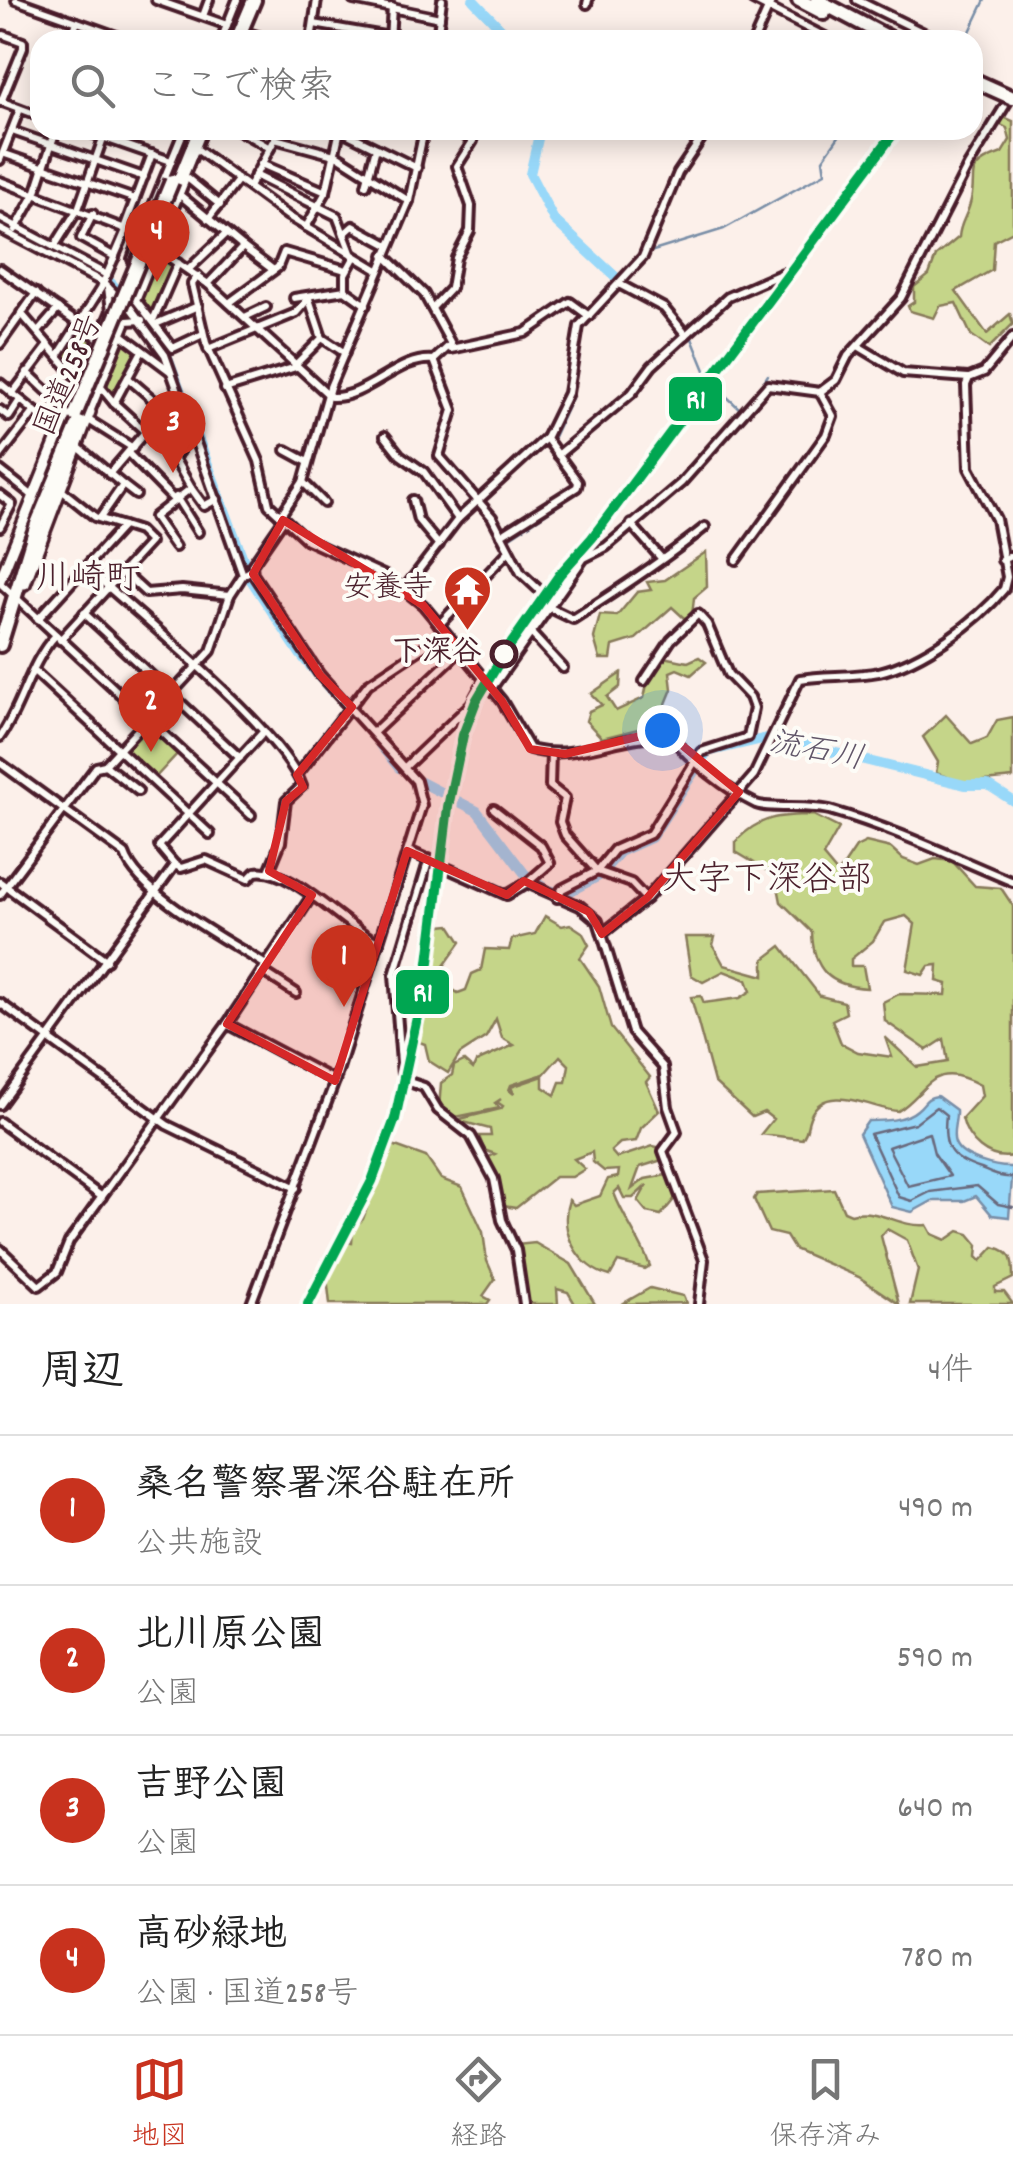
<!DOCTYPE html>
<html lang="ja">
<meta charset="utf-8">
<style>
:root{--surface:#fff;--page:#f6f6f6;--text:#222;--muted:#767676;--line:#e0e0e0;--accent:#c8321e}
body{margin:0;font-family:Dekko,"Klee One",sans-serif;background:var(--page);color:var(--text)}
.you{position:absolute;left:662px;top:730px;width:35px;height:35px;margin:-25px;border:8px solid #fff;border-radius:50%;background:#1a73e8;box-shadow:0 0 0 15px #1a73e833}
.badge{display:grid;place-items:center;width:65px;height:65px;border-radius:50%;background:var(--accent);color:#fff;font-size:32px;font-weight:700}
.pin{position:absolute;translate:-50% -82px;filter:drop-shadow(0 2px 5px #0008)}
.pin::after{content:'';position:absolute;top:52px;width:35px;height:30px;background:inherit;clip-path:polygon(0 0,100% 0,50% 100%)}
.list{margin:0;padding:0;list-style:none}
h2{display:flex;justify-content:space-between;align-items:center;height:130px;margin:0;padding:0 40px;font-size:42px}
h2 small{font-size:32px;font-weight:400;color:var(--muted)}
.list li{display:grid;grid-template-columns:65px 1fr auto;gap:30px;align-items:center;box-sizing:border-box;height:150px;padding:0 40px;border-top:2px solid var(--line)}
.list b{display:block;font-size:38px;white-space:nowrap}
.list p{margin:0;font-size:32px;white-space:nowrap;color:var(--muted)}
.list em{font-size:32px;font-style:normal;color:var(--muted)}
.icon{flex:none;width:55px;height:55px;fill:none;stroke:currentColor;stroke-width:2;stroke-linecap:round;stroke-linejoin:round}
.map{position:relative;flex:none;width:1013px;height:1304px;overflow:hidden}
.search{position:absolute;background:var(--surface);box-shadow:0 5px 25px #0003;left:30px;right:30px;top:30px;height:110px;display:flex;align-items:center;gap:25px;box-sizing:border-box;padding:0 35px;border-radius:30px;color:var(--muted);font-size:38px}
.sheet{height:730px;background:var(--surface)}
nav{display:flex;justify-content:space-around;align-items:center;box-sizing:border-box;height:140px;border-top:2px solid var(--line);background:var(--surface);font-size:28px;color:var(--muted)}
nav a{display:grid;justify-items:center;gap:5px}
nav .on{color:var(--accent)}
.map>svg:first-child{display:block}
.green{fill:#c5d589;stroke:#887a5a;stroke-width:2.5;fill-rule:evenodd}
.water{fill:#98d8f9;stroke:#798ea7;stroke-width:2.5}
.lines{fill:none;stroke-linecap:round;stroke-linejoin:round}
.shore{stroke:#69697d;stroke-width:2.5}
.stream{stroke:#798ea7;stroke-width:2.5}
.river{stroke:#98d8f9;stroke-width:10}
.street-casing{stroke:#4a1f2b;stroke-width:14}
.secondary-casing{stroke:#4a1f2b;stroke-width:16}
.highway-casing{stroke:#4a1f2b;stroke-width:20}
.street{stroke:#fdfcf7;stroke-width:6}
.secondary{stroke:#fdfcf7;stroke-width:9}
.highway{stroke:#fdfcf7;stroke-width:12}
.highway-bridge-casing{stroke:#4a1f2b;stroke-width:20;stroke-linecap:butt}
.highway-bridge{stroke:#fdfcf7;stroke-width:12}
.rail-1-casing{stroke:#fdfcf7;stroke-width:18}
.rail-1{stroke:#00a651;stroke-width:10}
.marked{fill:#d62828;fill-opacity:0.2;stroke:#d62828;stroke-width:8;stroke-linejoin:round}
.stop-dot{fill:#fdfcf7;stroke:#4a1f2b;stroke-width:5}
.labels{text-anchor:middle;dominant-baseline:central;stroke-width:8;stroke-linejoin:round;paint-order:stroke}
.street-label{font-size:30px;fill:#4a1f2b;stroke:#fdfcf7}
.poi-label{font-size:30px;fill:#4a1f2b;stroke:#fdfcf7;text-anchor:end}
.stop-label{font-size:30px;font-weight:bold;fill:#4a1f2b;stroke:#fdfcf7;text-anchor:end}
.water-label{font-size:32px;font-style:italic;fill:#615669;stroke:#fdfcf7}
.quarter-label{font-size:35px;fill:#4a1f2b;stroke:#fdfcf7}
.line-badge{stroke:#fdfcf7;stroke-width:4}
.badge-label{font-size:28px;text-anchor:middle;font-weight:bold;fill:#fff}
</style>
<div class="map">
<svg width="1013" height="1304" viewBox="0 0 1013 1304">
<rect width="100%" height="100%" fill="#fcf0ea"/>
<filter id="ink" filterUnits="userSpaceOnUse"><feTurbulence type="fractalNoise" baseFrequency=".01" numOctaves="2"/><feDisplacementMap in="SourceGraphic" scale="20" xChannelSelector="R" yChannelSelector="G"/><feConvolveMatrix kernelMatrix="1 2 1 2 8 2 1 2 1" color-interpolation-filters="sRGB"/></filter>
<g filter="url(#ink)">
<g class="green">
<path d="M1001,116l12,5v110l-19,10 -2,29 -36,21 31,43 23,-20 3,10 -24,24 -18,-13 -15,-32 -16,3 -6,12 -24,-7 -2,-5 6,-4v-15l15,-12 7,-19 23,-19c1,-13 6,-18 10,-30 11,-32 -10,-39 33,-54l8,-13 -3,-12 -8,-4z"/>
<path d="M163,256l11,11 -22,45 -12,-14 15,-39z"/>
<path d="M80,328l13,16 -16,30 -14,-20z"/>
<path d="M127,342l10,12 -25,42 -7,-13 16,-39z"/>
<path d="M706,552l1,35 -13,11 -2,18 -8,2 -12,-11 -36,32 -23,7 -2,13h-11l-6,-21 6,-23 17,1 20,-24 14,-2 -4,-8 18,-2z"/>
<path d="M664,657l24,5 11,-5 7,5 -15,13 -14,-6 -7,3 2,17 -11,27 -19,4v8l-40,10 -16,-17 3,-10 13,-6 -11,-11 30,-21 -1,14 -13,10 9,14 28,-13 4,-18z"/>
<path d="M946,715l26,29 15,-6 10,-18 16,-3v61l-49,5 -28,-10 2,-11 -15,-25z"/>
<path d="M145,724l33,29 -24,26 -31,-30z"/>
<path d="M813,815l26,13 -16,28 15,18 18,-27 10,-5 25,6 12,11 16,6 16,-6 17,2 23,25 26,2 12,18v250c-25,5 -46,-15 -51,-38l20,-22 -2,-11c-49,-27 -52,8 -82,26 -24,-1 -73,-31 -88,6 -4,10 -1,13 -8,22l-41,-5 12,-15 -9,-7 -12,5 -38,-35 -23,-85 10,-1 3,7 36,-5 11,-7 -4,-11 -23,-9 -21,11 -12,-7 -6,-38h30l-2,8 11,20 40,11v-17l17,-13 39,50 24,6 2,11 -14,7 9,23 17,9 34,5 -7,-20 32,30 31,-5 -4,-23 -17,11 -42,-29 -2,-19 16,-8 47,1 1,-11 -10,-3 1,-16 -9,1 -6,9 -16,-5 8,-46 -9,-8 -22,6 -11,19 -22,18v7h12l4,22c-37,-2 -54,-18 -55,-56l-31,-30 -5,-26 -40,-24v-11c24,-25 44,-26 77,-26z"/>
<path d="M545,916l17,10 8,-2 12,8 7,13 -9,13 19,28 12,42 39,49 -4,5 13,29 -18,17 -5,13 -16,2 -9,8 6,7 36,-12 9,2v12l-22,7 -8,22 13,-10 27,-5 5,22 -16,19 -14,-3 -9,-11 9,-16 -14,13h-9l-5,-10 -5,5c10,27 26,45 36,73l-5,3 -27,-7 -8,14c-32,-8 -52,-45 -41,-76l5,5 26,-9 8,-17 10,-2 1,-7 -15,1 -11,-9 -1,-10 -18,7 11,10 -13,8h-17l-39,31 -13,-2 -18,-47 10,-5 -11,-4 -5,-14h12l-1,-7 -34,-9 45,-11 2,-3 -6,-4 4,-3 -6,4 5,5 -44,9 -17,-8 2,-26 11,-8 2,-9 10,-5 9,8 3,-7 38,-17 -12,-7 -6,-19 -10,18 -26,17 -12,19 -19,-12 -4,-17 -6,-2 6,-39 13,-13 -7,-15 10,-49 9,-1 11,17 -22,31 5,11 14,9 8,-3 6,-16 9,-4 4,-21 24,1 3,-11 23,-5zM560,1056l9,9 -3,17h-6l-5,13 -12,-8v-11l-32,11 3,7 -5,-4 2,-5 33,-11z"/>
<path d="M390,1144l36,13 15,22 21,8 21,45 4,29 8,18 -12,17 7,4 -3,4h-157l-3,-27 18,-35 7,1 1,-14 10,-10z"/>
<path d="M834,1189l10,22 7,3c28,-7 48,14 76,11l5,9 14,6 13,-9 10,3 9,11 -1,12 4,4 13,-14c19,5 19,13 19,31l-18,9v5h9l9,12h-103l8,-34 -11,-30 -20,-11 -6,7 18,68 -40,-27 -65,-28 -8,-13 -17,-4 -15,-33 3,-5z"/>
<path d="M535,1243l36,21 24,40h-20l-7,-12 -11,-3 1,15h-32l-10,-59z"/>
<path d="M650,1288l33,8 3,7 -64,1z"/>
</g>
<path class="water" d="M937,1096l19,14c1,11 -5,22 -1,33 6,16 42,25 58,24l-4,50 -17,-2 -16,-19 -12,5h-32l-20,11 -20,-5 -33,-73 9,-13c14,0 37,0 49,-11 9,-7 7,-12 20,-14z"/>
<g class="lines">
<g class="shore">
<path d="M929,1133l5,20 16,23 -42,10 -20,-39z"/>
<path d="M1013,1177c-13,1 -20,-3 -32,-8 -31,-10 -39,-21 -35,-54l-10,-8 -21,16 -45,11 29,63 13,4 18,-9 47,-6 21,18 15,3"/>
</g>
<g class="stream">
<path d="M966,40l19,-40"/>
<path d="M625,283l25,-31 74,-23 101,-56 -2,-14 19,-27 16,-2"/>
<path d="M672,313l15,16"/>
<path d="M691,336l18,44 32,30"/>
<path d="M755,395l13,-20"/>
<path d="M566,460l-14,-19 20,-43 12,-71 35,-38"/>
<path d="M507,539l69,-45 6,-11"/>
</g>
<g class="river">
<path d="M473,0l32,33 -1,7"/>
<path d="M540,130l-10,44 24,46 65,60"/>
<path d="M10,227l100,55 49,51 92,247 49,74 32,38"/>
<path d="M380,745l19,23"/>
<path d="M421,782l56,29 48,63 21,15 19,5 34,-18 21,-24 31,-14 56,-86 60,-14 17,2 181,45h23l25,16"/>
</g>
<defs>
<g id="street">
<path d="M16,0l112,40"/>
<path d="M156,0l71,25"/>
<path d="M353,0l87,18"/>
<path d="M753,0l78,40"/>
<path d="M857,0l71,35 -2,5"/>
<path d="M587,4l1,-4"/>
<path d="M203,16l6,-16"/>
<path d="M314,24l76,13"/>
<path d="M244,32l27,8"/>
<path d="M70,40l7,-18"/>
<path d="M221,40l16,-40"/>
<path d="M311,40l6,-40"/>
<path d="M390,40l2,-33"/>
<path d="M437,40l5,-40"/>
<path d="M754,40l18,-40"/>
<path d="M0,101l40,15"/>
<path d="M1,102l22,-54v-6l-19,-7"/>
<path d="M82,130l89,31"/>
<path d="M238,130l32,18"/>
<path d="M276,130l-1,9 63,17 71,45"/>
<path d="M340,130l77,38"/>
<path d="M12,131l132,46"/>
<path d="M198,150l90,66 90,54"/>
<path d="M5,154l130,45"/>
<path d="M0,160l20,-51"/>
<path d="M261,164l65,28"/>
<path d="M255,175l82,41 15,39"/>
<path d="M186,177l34,28"/>
<path d="M0,181l141,54 43,-105"/>
<path d="M185,181l-49,119 37,48 30,-14"/>
<path d="M366,185l10,-37"/>
<path d="M249,187l26,-48"/>
<path d="M180,195l63,52 -35,37"/>
<path d="M93,214l-12,24 34,19"/>
<path d="M0,218l107,57"/>
<path d="M208,219l30,-39"/>
<path d="M125,226l27,-72"/>
<path d="M306,227l20,-35 14,-62"/>
<path d="M0,229l104,54 14,14"/>
<path d="M15,230l20,-36 21,-64"/>
<path d="M344,234l9,-8 35,19"/>
<path d="M54,247l24,-38 28,-79"/>
<path d="M243,247l29,22"/>
<path d="M157,249l51,35 123,113c36,2 67,-41 103,-37"/>
<path d="M384,255l40,39 27,50 -17,16 19,50 -14,46 53,61 29,56 31,29"/>
<path d="M132,259l9,-24"/>
<path d="M0,269l99,69"/>
<path d="M189,269l37,-35"/>
<path d="M198,276l-6,8 14,59 53,118 10,44 38,35 81,37 35,28 79,96 28,48c48,14 93,-18 142,-12 19,25 55,53 84,67 14,6 54,0 77,7 62,18 120,46 180,71"/>
<path d="M619,284l45,24 22,27 42,-38 55,-24"/>
<path d="M345,290v-16l9,-16"/>
<path d="M294,298l51,-8 21,15"/>
<path d="M229,303l49,-36 6,-15 62,18"/>
<path d="M130,307l35,48 78,220"/>
<path d="M432,308l19,-20 5,-30 14,-27 1,-25 -14,-40 16,-25 -9,-6 1,-5"/>
<path d="M21,313l59,69"/>
<path d="M245,317l21,-10"/>
<path d="M154,318l24,-55"/>
<path d="M158,323l40,-17"/>
<path d="M38,332l20,-23"/>
<path d="M122,335l48,36"/>
<path d="M322,338l23,15"/>
<path d="M0,344l36,-51"/>
<path d="M858,346l45,27 65,5"/>
<path d="M208,349l88,-36 13,-15"/>
<path d="M451,349l74,-16 45,-31 19,14"/>
<path d="M58,356l43,-68 26,-60"/>
<path d="M295,365l27,-27 -14,-42"/>
<path d="M27,372l41,39 43,-100 -3,-24"/>
<path d="M128,378l50,43 11,3"/>
<path d="M0,383l60,49"/>
<path d="M100,386l14,17 28,-52"/>
<path d="M225,389l71,-22"/>
<path d="M12,394l37,-49"/>
<path d="M114,403l60,55 19,-26"/>
<path d="M0,410l9,7 11,-17"/>
<path d="M90,412l37,-91 15,-1"/>
<path d="M87,419l46,29"/>
<path d="M385,436l15,19 24,17 34,47"/>
<path d="M77,446l46,39 -23,33"/>
<path d="M286,450l22,12"/>
<path d="M128,453l46,47"/>
<path d="M558,455l74,-62 20,-27 34,-31"/>
<path d="M0,456l35,-45"/>
<path d="M174,458l17,30"/>
<path d="M0,470l33,26"/>
<path d="M109,474l37,-43"/>
<path d="M303,482l21,21"/>
<path d="M123,485l13,10"/>
<path d="M0,495l12,9 -12,23"/>
<path d="M176,497l22,35"/>
<path d="M413,500l5,20 21,25"/>
<path d="M280,516l23,-34 27,-95 79,-186 15,-71"/>
<path d="M631,524l30,34"/>
<path d="M501,535l76,-48 1,-5 -32,-44 22,-45 11,-67 64,-69 35,-84 29,-43"/>
<path d="M175,547l-21,-30 37,-29 13,18 13,-7"/>
<path d="M736,560l90,-125 7,-19 -13,-24"/>
<path d="M1002,560l11,-5"/>
<path d="M86,567c50,46 196,163 216,219l-16,15 -5,41 -12,29"/>
<path d="M123,572l23,21 36,-3 48,5"/>
<path d="M0,583l251,232"/>
<path d="M405,588l53,-69 88,-81"/>
<path d="M548,607l25,12c44,-28 90,-58 132,-92"/>
<path d="M84,613l156,145"/>
<path d="M38,619l85,-93"/>
<path d="M439,625l69,-73"/>
<path d="M530,632l33,36"/>
<path d="M60,640l90,-98 -11,-11 -44,-14 -35,-28"/>
<path d="M34,671l176,163"/>
<path d="M492,688l92,-130 22,-11 75,-64 87,-98 52,7 16,-12 12,-24 53,-58 67,-132 43,-70"/>
<path d="M374,732l85,-80"/>
<path d="M0,737c23,-32 29,-74 56,-102"/>
<path d="M551,753l-1,33 15,12 -5,24 5,13 32,36 34,12 15,16"/>
<path d="M0,763l125,91c13,40 105,88 141,111"/>
<path d="M105,765l33,26"/>
<path d="M405,767l66,-63 13,-24"/>
<path d="M297,775l71,-91 77,-51"/>
<path d="M494,809l47,37 9,17 -23,20"/>
<path d="M411,852l96,43 20,-12 53,23 18,15 34,111 31,35 5,40 9,25 -14,19 41,109 -5,44"/>
<path d="M429,859l-35,116 8,100 7,7 15,5 14,23 33,26 23,43 8,41 14,30 8,54"/>
<path d="M175,865l6,3 25,-8 42,19 7,-7c35,-7 91,56 124,71"/>
<path d="M175,865l-16,-19 105,-115"/>
<path d="M0,882l107,79"/>
<path d="M0,895l96,-128 9,-2 106,-114 19,-56 13,-20 9,-5"/>
<path d="M557,898l5,-9 35,-18 17,-21 36,-16 51,-82 47,-15 6,-29 -4,-11 -22,-23 -21,-50 -9,-10 -27,26 -27,41"/>
<path d="M602,934l45,-36 107,-123 46,-96c25,-4 53,-2 79,-7 43,-10 98,-50 125,-83l3,-12 -11,-58 -27,-51 -3,-83 3,-7 15,-6 29,-35"/>
<path d="M262,971l34,22"/>
<path d="M0,1003l167,122 129,63"/>
<path d="M227,1024l108,57"/>
<path d="M0,1105l175,-240"/>
<path d="M0,1122l102,75"/>
<path d="M0,1249l39,37 18,-14 12,-30 158,-218 84,-127"/>
<path d="M251,1304l84,-223 87,-276 -6,-24 -96,-106 -67,-101 -1,-9 31,-45"/>
</g>
<g id="secondary">
<path d="M0,580l68,-169"/>
<path d="M25,584l65,-172"/>
</g>
<g id="highway">
<path d="M799,0l25,13"/>
<path d="M817,0l76,40"/>
<path d="M237,40l17,-40"/>
<path d="M178,184l22,-54"/>
<path d="M0,645l37,-121 44,-106"/>
</g>
</defs>
<use href="#street" class="street-casing"/>
<use href="#secondary" class="secondary-casing"/>
<use href="#highway" class="highway-casing"/>
<use href="#street" class="street"/>
<use href="#secondary" class="secondary"/>
<use href="#highway" class="highway"/>
<defs>
<g id="highway-bridge">
<path d="M973,80l40,18"/>
<path d="M75,415l97,-234"/>
</g>
</defs>
<use href="#highway-bridge" class="highway-bridge-casing"/>
<use href="#highway-bridge" class="highway-bridge"/>
<defs>
<path id="rail-1" d="M308,1304l64,-123 23,-62 34,-157 19,-155 15,-72 13,-34 28,-47 56,-80 32,-36 304,-408"/>
</defs>
<use href="#rail-1" class="rail-1-casing"/>
<use href="#rail-1" class="rail-1"/>
</g>
</g>
<path class="marked" d="M283,520l140,85 79,96 28,48 35,5 80,-19 27,2 67,55 -92,106 -45,36 -13,-22 -65,-31 -17,14 -100,-44 -72,230 -108,-57 85,-129 -43,-24 17,-70 17,-14 -6,-12 55,-68 -32,-32 -67,-101z"/>
<defs>
<symbol id="temple-pin" viewBox="-11 -11 22 30"><path d="M0 17L-7.5 6A9.5 9.5 0 1 1 7.5 6Z" fill="#c8321e" stroke="#fdfcf7"/><path d="M0-6L5-2H3V0L6.5 2.5H4V6H1.5V3h-3V6H-4V2.5H-6.5L-3 0V-2H-5Z" fill="#fff"/></symbol>
</defs>
<g fill-rule="evenodd">
<use href="#temple-pin" x="440" y="562" width="55" height="75"/>
</g>
<circle class="stop-dot" cx="504" cy="654" r="12"/>
<g class="labels">
<g class="street-label">
<text transform="translate(71 376) rotate(-67)">国道258号</text>
</g>
<g class="poi-label">
<text x="433" y="590">安養寺</text>
</g>
<g class="stop-label">
<text x="482" y="654">下深谷</text>
</g>
<g class="water-label">
<text transform="translate(816 753) rotate(11)">流石川</text>
</g>
<g class="quarter-label">
<text x="88" y="581">川崎町</text>
<text x="767" y="882">大字下深谷部</text>
</g>
</g>
<g class="line-badge">
<rect x="667" y="375" width="57" height="48" rx="10" fill="#00a651"/>
<rect x="394" y="968" width="57" height="48" rx="10" fill="#00a651"/>
</g>
<g class="badge-label">
<text x="696" y="408">R1</text>
<text x="423" y="1001">R1</text>
</g>
</svg>
<div class="you"></div>
<div class="pin badge" style="left:344px;top:1007px">1</div>
<div class="pin badge" style="left:151px;top:752px">2</div>
<div class="pin badge" style="left:173px;top:473px">3</div>
<div class="pin badge" style="left:157px;top:282px">4</div>
<div class="search"><svg class="icon" aria-label="search" viewBox="0 0 24 24"><circle cx="10" cy="10" r="6"/><path d="M15 15l6 6"/></svg>ここで検索</div>
</div>
<section class="sheet">
<h2>周辺<small>4件</small></h2>
<ul class="list">
<li><span class="badge">1</span><div><b>桑名警察署深谷駐在所</b><p>公共施設</p></div><em>490 m</em></li>
<li><span class="badge">2</span><div><b>北川原公園</b><p>公園</p></div><em>590 m</em></li>
<li><span class="badge">3</span><div><b>吉野公園</b><p>公園</p></div><em>640 m</em></li>
<li><span class="badge">4</span><div><b>高砂緑地</b><p>公園 · 国道258号</p></div><em>780 m</em></li>
</ul>
</section>
<nav>
<a class="on"><svg class="icon" aria-label="map" viewBox="0 0 24 24"><path d="M3 6l6-2 6 2 6-2v14l-6 2-6-2-6 2zM9 4v14M15 6v14"/></svg>地図</a>
<a><svg class="icon" aria-label="directions" viewBox="0 0 24 24"><path d="M12 3l9 9-9 9-9-9zM9 14v-3h6M13 9l2 2-2 2"/></svg>経路</a>
<a><svg class="icon" aria-label="saved" viewBox="0 0 24 24"><path d="M7 4h10v16l-5-4-5 4z"/></svg>保存済み</a>
</nav>
